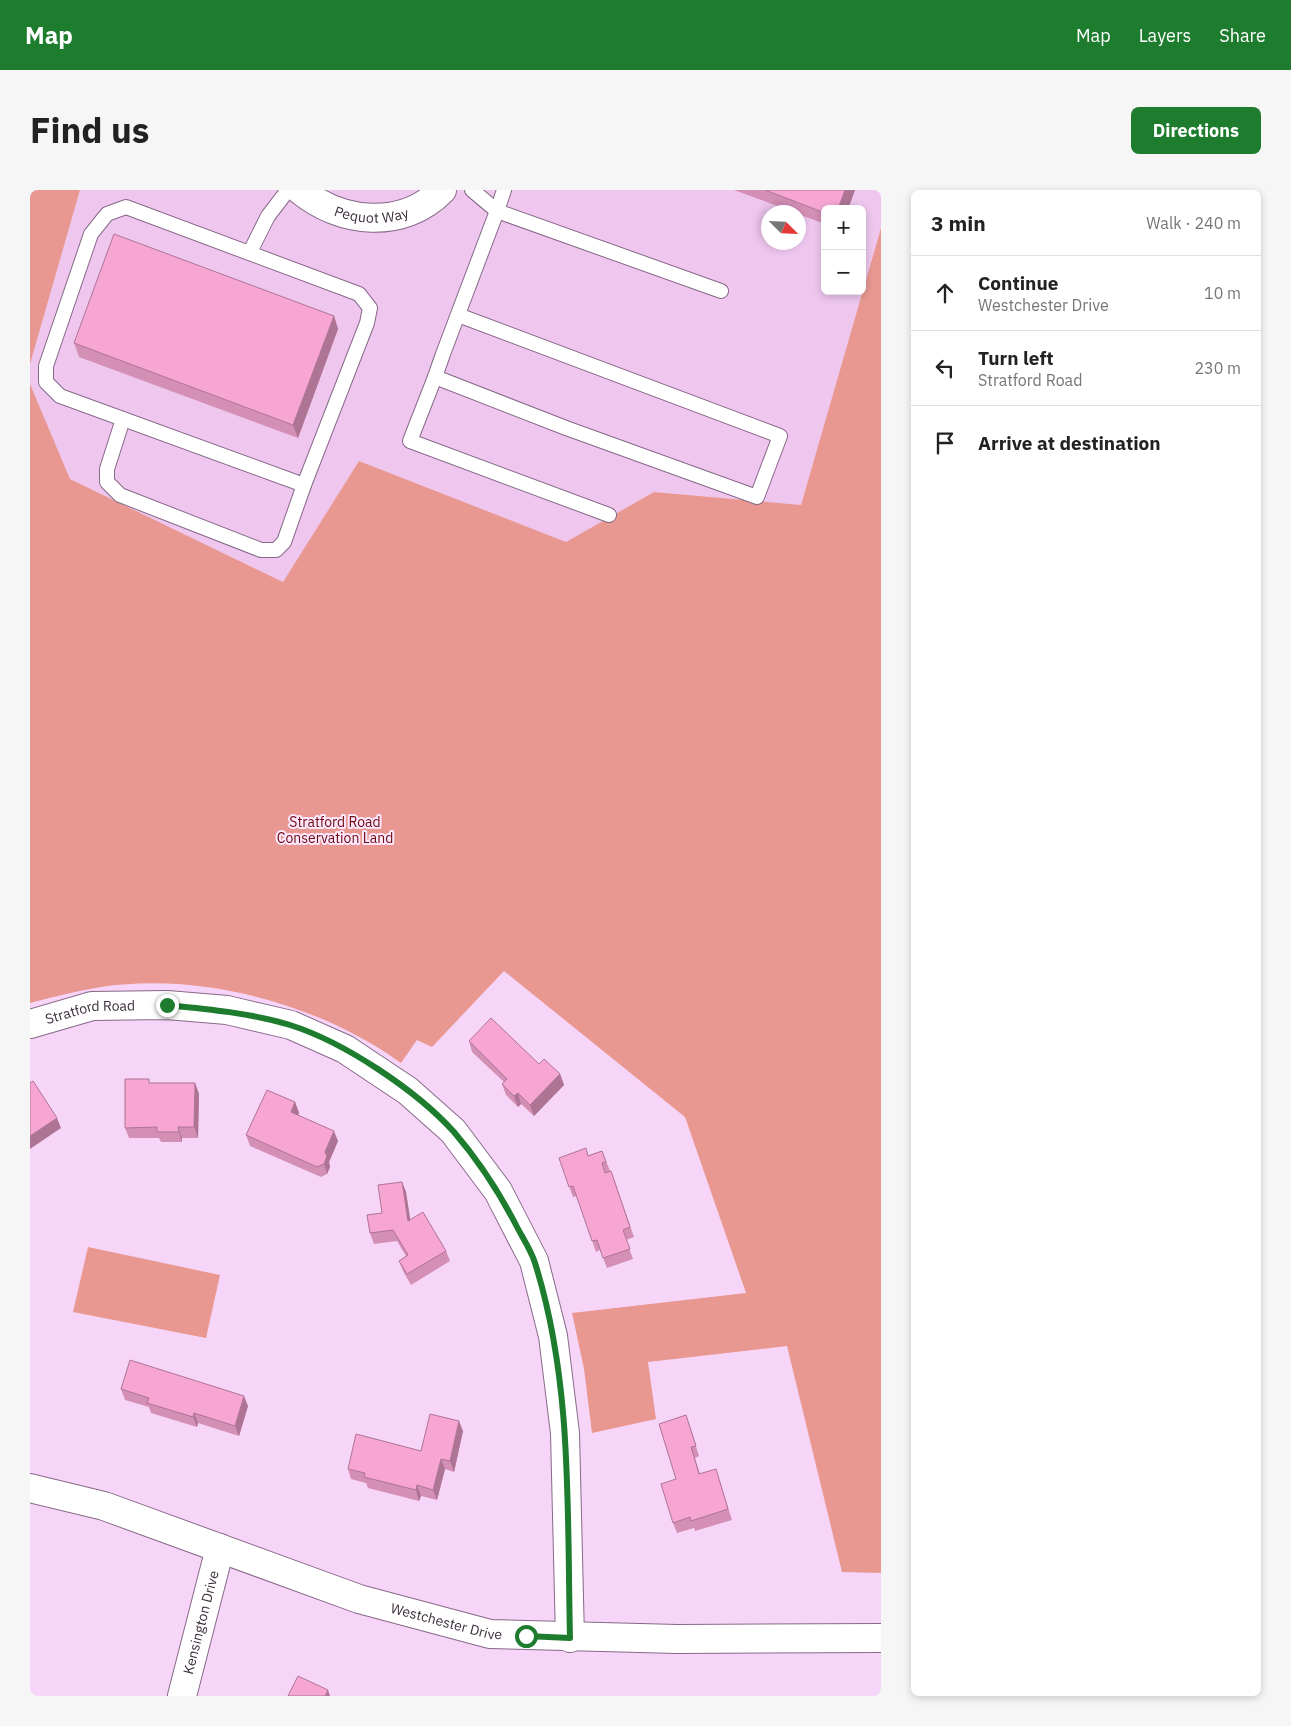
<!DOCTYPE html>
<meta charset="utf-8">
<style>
:root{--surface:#fff;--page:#f6f6f6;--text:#222;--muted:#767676;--line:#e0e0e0;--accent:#1d7c2e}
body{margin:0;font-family:"IBM Plex Sans",sans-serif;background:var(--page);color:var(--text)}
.controls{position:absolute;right:15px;top:15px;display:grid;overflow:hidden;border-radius:8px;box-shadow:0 2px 8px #0003}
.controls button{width:45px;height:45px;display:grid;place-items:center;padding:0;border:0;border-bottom:1px solid var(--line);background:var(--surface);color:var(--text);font:25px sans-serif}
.compass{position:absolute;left:731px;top:15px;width:45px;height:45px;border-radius:50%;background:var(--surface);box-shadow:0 2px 8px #0003;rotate:114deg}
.stop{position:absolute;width:15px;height:15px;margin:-11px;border:4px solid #1d7c2e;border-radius:50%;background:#fff}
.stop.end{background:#1d7c2e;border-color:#fff;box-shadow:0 1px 5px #0008}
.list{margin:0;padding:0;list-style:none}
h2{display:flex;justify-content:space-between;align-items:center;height:65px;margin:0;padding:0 20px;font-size:21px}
h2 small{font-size:16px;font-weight:400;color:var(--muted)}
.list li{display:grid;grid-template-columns:32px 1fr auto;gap:15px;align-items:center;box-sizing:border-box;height:75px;padding:0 20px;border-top:1px solid var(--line)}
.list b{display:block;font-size:19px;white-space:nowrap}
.list p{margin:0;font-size:16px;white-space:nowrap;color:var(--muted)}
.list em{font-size:16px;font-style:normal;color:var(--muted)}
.icon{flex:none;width:28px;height:28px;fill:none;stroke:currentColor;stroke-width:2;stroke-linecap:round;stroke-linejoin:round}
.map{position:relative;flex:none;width:851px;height:1506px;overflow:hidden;border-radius:8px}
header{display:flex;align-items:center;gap:30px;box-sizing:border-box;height:70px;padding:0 25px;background:var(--accent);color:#fff}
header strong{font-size:24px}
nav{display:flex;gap:28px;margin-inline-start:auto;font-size:18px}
.intro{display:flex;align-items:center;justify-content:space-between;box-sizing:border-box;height:120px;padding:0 30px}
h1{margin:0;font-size:35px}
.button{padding:12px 22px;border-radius:8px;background:var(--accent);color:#fff;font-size:18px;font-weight:700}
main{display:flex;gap:30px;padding:0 30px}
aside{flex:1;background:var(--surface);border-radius:8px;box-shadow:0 2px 8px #0003}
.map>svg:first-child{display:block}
.built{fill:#eec6ee;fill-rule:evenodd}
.green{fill:#e89891}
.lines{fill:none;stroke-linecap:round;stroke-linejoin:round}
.lane-casing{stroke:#876988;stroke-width:16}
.street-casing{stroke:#876988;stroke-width:30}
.lane{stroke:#fff;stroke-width:14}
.street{stroke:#fff;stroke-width:28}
.wall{fill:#d48fb5}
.shaded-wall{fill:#ad7494}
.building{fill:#f7a6d3;stroke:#ad7494}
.route{stroke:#1d7c2e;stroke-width:6}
.labels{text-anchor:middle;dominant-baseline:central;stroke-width:4;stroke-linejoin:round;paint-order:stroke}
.street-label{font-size:14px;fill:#3c2e3c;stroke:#fce8fd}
.park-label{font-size:14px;fill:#700910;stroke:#fce8fd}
</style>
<header>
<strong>Map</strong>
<nav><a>Map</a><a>Layers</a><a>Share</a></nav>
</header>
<div class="intro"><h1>Find us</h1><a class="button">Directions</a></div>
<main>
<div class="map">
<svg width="851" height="1506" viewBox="0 0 851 1506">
<rect width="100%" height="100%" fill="#f7d5f8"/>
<path class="built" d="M50,0h801v38l-80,277 -147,-13 -88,50 -207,-81 -76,121 -213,-103 -40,-95v-20zM795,19h37v82h-37zM738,22h30v30h-30z"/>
<g class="green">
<path d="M0,0h50l-50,174z"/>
<path d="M851,38v1345l-39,-1 -55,-226 -139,16 8,57 -64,14 -8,-64 -12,-56 174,-20 -61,-176 -181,-146 -72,76 -15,-7 -16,23c-82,-59 -199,-91 -300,-76 -24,4 -48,10 -71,16v-619l40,95 213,103 76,-121 207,81 88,-50 147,13z"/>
<path d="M58,1057l132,28 -14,63 -133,-26z"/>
</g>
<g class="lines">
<defs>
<g id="lane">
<path d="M442,0l25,21 224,80"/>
<path d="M96,17l233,87 11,14 -3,15 -63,162 -244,-89 -14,-14v-16l45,-132 16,-20z"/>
<path d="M220,62l18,-36 20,-26"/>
<path d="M428,125l322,121 -23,61 -191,-69 -131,-51 8,-23 54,-143 7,-21"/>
<path d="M405,187l-25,64 199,74"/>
<path d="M93,229l-16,50v13l13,13 141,55h15l8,-8 20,-57"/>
</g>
<g id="street">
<path id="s1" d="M270,0c41,34 103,40 142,0"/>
<path id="s2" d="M0,834l62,-18 75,-1 60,5 64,15 54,24 63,42 45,40 45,60 36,70 19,75 12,97 5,205"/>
<path id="s3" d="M0,1298l74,18 255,93 131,35 187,5 204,-1"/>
<path id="s4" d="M152,1506l38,-148"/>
</g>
</defs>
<use href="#lane" class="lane-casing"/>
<use href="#street" class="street-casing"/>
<use href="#lane" class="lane"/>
<use href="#street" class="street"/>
</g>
<g class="wall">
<path d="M704,0h121l-7,19h-23v15l-27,-10v-2h-4z"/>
<path d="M304,126l4,13 -40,109 -219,-81 -5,-14z"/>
<path d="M439,851l70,23 21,10 4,11 -30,31 -13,-12 -3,3 -12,-12 -4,-11 2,-2 -32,-30z"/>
<path d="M120,893h45l4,11 -1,44h-16v4h-21l-2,-4h-30l-4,-10z"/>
<path d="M265,912l4,11 -1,2 40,26 -9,21 1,5 -3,7 -6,3 -71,-31 -4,-11z"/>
<path d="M572,961l8,20h1l23,66 -8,3 7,19 -26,9 -7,-18 -4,2 -19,-56 -4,1 -14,-39 29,-2z"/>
<path d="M372,992l4,10 4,28 36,31 4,10 -39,24 -8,-14 -4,-10 7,-5 -9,-15 -23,3 -4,-11 12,-20z"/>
<path d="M91,1199l127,17 -9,30 -41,-13 -1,4 -46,-14 -2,-6 -24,-7z"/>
<path d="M656,1225l13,41 -4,2 5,16 19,5 13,41 -37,11 -1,-3 -17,5 -4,-10 3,-44z"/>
<path d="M433,1241l-9,41 -9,-3 -8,31 -16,-4 -2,5 -51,-13 -2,-5 -15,-4 -3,-10 73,-18z"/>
</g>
<g class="shaded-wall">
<path d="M815,0h10l-7,19h-10z"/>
<path d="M304,126l4,13 -40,109 -5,-13z"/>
<path d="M530,884l4,11 -30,31 -4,-11z"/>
<path d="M165,893l4,11 -1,44 -4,-11z"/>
<path d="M488,903l3,11 -3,3 -4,-11z"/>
<path d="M265,912l4,11 -4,9 -4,-10z"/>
<path d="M27,928l4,10 -31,21v-13z"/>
<path d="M148,937l4,11v4l-3,-10z"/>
<path d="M304,941l4,10 -9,21 1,5 -3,7 -3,-10 1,-12z"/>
<path d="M372,992l4,10 6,39 -4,-10z"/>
<path d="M214,1206l4,10 -9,30 -4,-10z"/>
<path d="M164,1223l4,10 -1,4 -4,-10z"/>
<path d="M429,1231l4,10 -9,41 -4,-11z"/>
<path d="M411,1269l4,10 -8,31 -4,-10z"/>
<path d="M387,1295l4,11 -2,5 -3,-11z"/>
<path d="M298,1500l2,6h-5z"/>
</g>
<g class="building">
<path d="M735,0h80l-7,19h-13v4z"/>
<path d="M84,44l220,82 -41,109 -219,-82z"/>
<path d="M461,828l48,46 5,-5 16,15 -30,31 -12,-12 -4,3 -12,-12 5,-5 -38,-38z"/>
<path d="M95,889h24v4h46l-1,44h-16l1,5h-22v-5l-32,1z"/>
<path d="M3,891l24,37 -27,18v-53z"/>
<path d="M237,900l28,12 -4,10 43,19 -9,21 2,4 -3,8 -7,3 -71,-32z"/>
<path d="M556,958l2,8 14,-5 4,11 -4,1 3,10 6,-2 19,56 -7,3 7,19 -27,9 -6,-18 -5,1 -19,-55 -4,1 -10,-29z"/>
<path d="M372,992l6,39 15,-9 23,39 -39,23 -8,-13 9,-6 -15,-25 -23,3 -3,-18 15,-2 -4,-28z"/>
<path d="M100,1170l114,36 -9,30 -41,-13 -1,4 -46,-14 2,-5 -28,-9z"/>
<path d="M400,1224l29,7 -9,40 -9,-2 -8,31 -16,-5 -1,5 -52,-13 1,-4 -17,-4 8,-35 65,17z"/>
<path d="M656,1225l10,31 -5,1 8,27 17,-5 12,40 -37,12 -1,-4 -17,6 -12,-39 15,-5 -17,-55z"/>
<path d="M268,1486l30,14 -3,6h-37z"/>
</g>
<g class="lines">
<path class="route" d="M137,815c41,4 83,8 123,20 54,17 126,65 164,107 24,28 45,60 62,93 6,12 15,25 19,38 38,120 32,250 35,375l-44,-2"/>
</g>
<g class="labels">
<g class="street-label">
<text stroke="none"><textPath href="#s1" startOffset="78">Pequot Way</textPath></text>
<text stroke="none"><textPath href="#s2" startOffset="62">Stratford Road</textPath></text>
<text stroke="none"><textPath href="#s3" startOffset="438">Westchester Drive</textPath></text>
<text stroke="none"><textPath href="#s4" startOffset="76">Kensington Drive</textPath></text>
</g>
<g class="park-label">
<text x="305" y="632">Stratford Road<tspan x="305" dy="16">Conservation Land</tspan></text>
</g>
</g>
</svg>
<div class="controls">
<button>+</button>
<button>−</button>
</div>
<svg class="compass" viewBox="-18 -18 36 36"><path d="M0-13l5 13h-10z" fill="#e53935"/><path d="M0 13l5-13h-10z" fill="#767676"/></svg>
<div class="stop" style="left:496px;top:1446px"></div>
<div class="stop end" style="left:137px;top:815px"></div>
</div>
<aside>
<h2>3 min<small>Walk · 240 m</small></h2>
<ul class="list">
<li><svg class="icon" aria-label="ahead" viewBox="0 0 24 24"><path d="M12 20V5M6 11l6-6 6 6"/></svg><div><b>Continue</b><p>Westchester Drive</p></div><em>10 m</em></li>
<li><svg class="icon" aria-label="left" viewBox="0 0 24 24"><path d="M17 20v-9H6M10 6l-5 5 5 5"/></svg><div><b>Turn left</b><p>Stratford Road</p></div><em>230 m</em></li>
<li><svg class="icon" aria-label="arrive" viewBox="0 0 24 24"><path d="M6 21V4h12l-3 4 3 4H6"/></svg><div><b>Arrive at destination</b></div></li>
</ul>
</aside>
</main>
